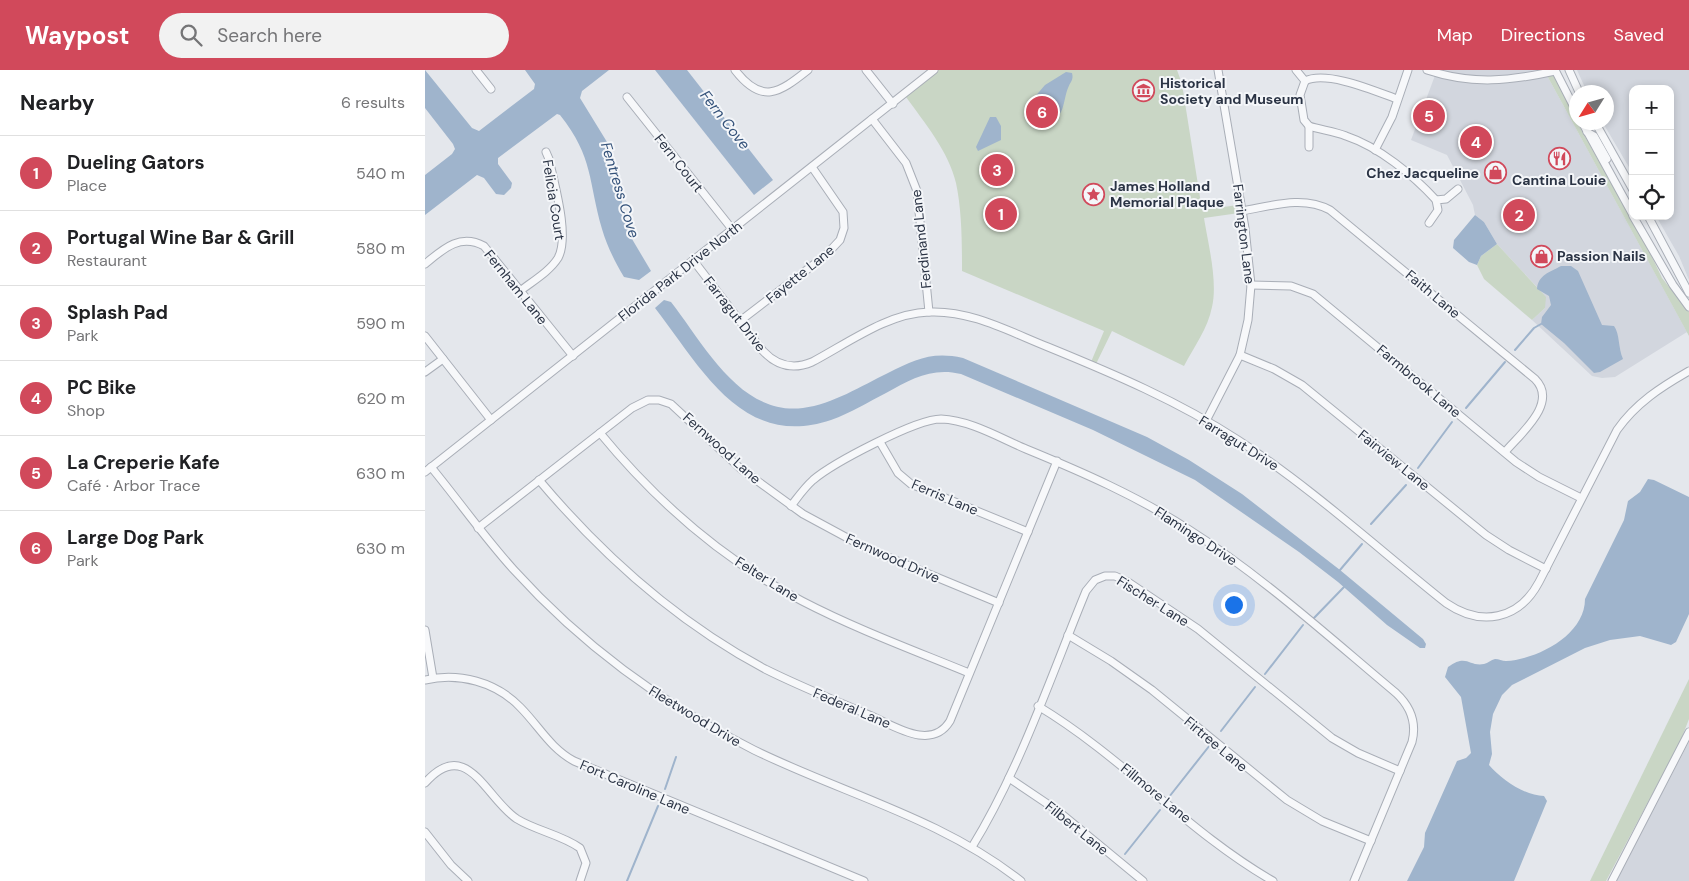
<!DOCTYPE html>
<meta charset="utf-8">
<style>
:root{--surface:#fff;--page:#f2f2f2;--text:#202124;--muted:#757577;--line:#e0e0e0;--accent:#d1495b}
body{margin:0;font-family:"DM Sans",sans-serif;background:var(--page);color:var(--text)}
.controls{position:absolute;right:15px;top:15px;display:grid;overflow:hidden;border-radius:10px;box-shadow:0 2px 8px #0003}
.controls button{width:45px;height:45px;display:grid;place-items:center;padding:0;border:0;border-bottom:1px solid var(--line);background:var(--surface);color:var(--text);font:25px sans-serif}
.compass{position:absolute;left:1144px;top:15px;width:45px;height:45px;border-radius:50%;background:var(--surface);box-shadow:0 2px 8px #0003;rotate:233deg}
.you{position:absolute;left:808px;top:534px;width:18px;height:18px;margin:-12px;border:4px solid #fff;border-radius:50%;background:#1a73e8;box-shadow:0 0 0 8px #1a73e833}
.badge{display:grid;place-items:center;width:32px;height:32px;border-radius:50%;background:var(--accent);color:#fff;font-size:16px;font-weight:700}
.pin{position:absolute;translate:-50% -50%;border:2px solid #fff;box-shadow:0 1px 5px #0006}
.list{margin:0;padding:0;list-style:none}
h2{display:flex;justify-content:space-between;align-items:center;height:65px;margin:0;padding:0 20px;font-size:21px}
h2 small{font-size:16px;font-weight:400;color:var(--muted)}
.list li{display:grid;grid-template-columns:32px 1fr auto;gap:15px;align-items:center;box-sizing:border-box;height:75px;padding:0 20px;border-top:1px solid var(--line)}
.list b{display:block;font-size:19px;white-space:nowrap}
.list p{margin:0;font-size:16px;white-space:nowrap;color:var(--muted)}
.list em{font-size:16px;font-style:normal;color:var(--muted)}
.icon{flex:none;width:28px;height:28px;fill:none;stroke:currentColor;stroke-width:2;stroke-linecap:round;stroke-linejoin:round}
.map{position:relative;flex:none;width:1264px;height:811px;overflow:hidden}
header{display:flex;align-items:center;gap:30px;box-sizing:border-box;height:70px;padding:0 25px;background:var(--accent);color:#fff}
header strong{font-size:24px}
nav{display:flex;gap:28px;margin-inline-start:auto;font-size:18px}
.search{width:350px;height:45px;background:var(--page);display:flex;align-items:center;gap:12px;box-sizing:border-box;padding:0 18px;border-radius:28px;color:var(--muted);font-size:19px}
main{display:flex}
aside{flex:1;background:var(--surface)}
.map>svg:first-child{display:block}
.built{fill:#d2d6de}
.green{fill:#c9d6c5}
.water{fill:#9fb4cc}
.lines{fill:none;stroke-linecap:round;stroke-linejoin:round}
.stream{stroke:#9fb4cc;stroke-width:2}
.minor-casing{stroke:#a9aeb7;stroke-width:9}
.minor{stroke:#f7f8fa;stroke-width:7}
.labels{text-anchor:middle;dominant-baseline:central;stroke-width:4;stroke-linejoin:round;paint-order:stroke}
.poi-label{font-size:14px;font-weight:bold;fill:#2b3445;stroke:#f4f6f9;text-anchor:start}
.street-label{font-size:14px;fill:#2b3445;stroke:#f4f6f9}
.water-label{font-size:15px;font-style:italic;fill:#34527a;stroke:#f4f6f9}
</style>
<header>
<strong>Waypost</strong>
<div class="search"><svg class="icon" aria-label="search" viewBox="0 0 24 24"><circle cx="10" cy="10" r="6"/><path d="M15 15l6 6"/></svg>Search here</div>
<nav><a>Map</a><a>Directions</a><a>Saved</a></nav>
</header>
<main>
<aside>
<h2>Nearby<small>6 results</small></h2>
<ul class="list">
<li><span class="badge">1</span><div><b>Dueling Gators</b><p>Place</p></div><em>540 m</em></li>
<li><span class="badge">2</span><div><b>Portugal Wine Bar &amp; Grill</b><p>Restaurant</p></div><em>580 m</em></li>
<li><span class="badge">3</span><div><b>Splash Pad</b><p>Park</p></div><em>590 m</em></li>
<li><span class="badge">4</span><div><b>PC Bike</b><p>Shop</p></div><em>620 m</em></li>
<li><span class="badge">5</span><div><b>La Creperie Kafe</b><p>Café · Arbor Trace</p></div><em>630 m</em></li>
<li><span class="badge">6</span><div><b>Large Dog Park</b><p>Park</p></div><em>630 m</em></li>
</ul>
</aside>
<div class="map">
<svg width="1264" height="811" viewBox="0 0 1264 811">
<rect width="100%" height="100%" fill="#e4e7ec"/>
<g class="built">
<path d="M1012,0h107l143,262 -72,45 -13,1 -10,-2 -60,-56 13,-12 -8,-21 -40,-43 -13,-22 -9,-7 -2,-10 -26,-50 -36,-15z"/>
<path d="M1152,0h112v210l-10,-24 -23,-40h14v-127h-37v85l-30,-51 4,-1v-30h-20z"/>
<path d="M1264,672v139h-73z"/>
</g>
<g class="green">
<path d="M511,0h241l5,14 20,126 36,-5 1,8 -35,5c4,25 14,64 8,89 -4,21 -18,40 -28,59l-72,-35 -16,33 -5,-2 13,-31 -142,-60c0,-28 0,-60 -6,-88 -7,-31 -32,-61 -50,-86z"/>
<path d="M1119,0h8l25,52 75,135 10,21 27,34v24z"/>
<path d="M1072,174l49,53 -1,11 -13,12 -48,-41 -7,-14 4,-9z"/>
<path d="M1264,609v40l-9,23 -74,139h-16z"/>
</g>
<g class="water">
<path d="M0,0l47,58 7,3 55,-42 1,-5 -10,-14h84l-27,21 -2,7 27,44 9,27 9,50 7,20 19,32 -12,9 -15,-3c-9,-15 -17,-31 -22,-48 -14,-48 -8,-71 -42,-114l-3,-1 -59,44v6l14,19 -1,5 -7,7 -8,-1 -12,-16 -7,-3 -52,40v-40l27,-21 3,-5 -2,-5 -28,-36z"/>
<path d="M230,0h32l86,110 -19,15z"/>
<path d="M641,2l6,1c2,7 -2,9 -4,15 -5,12 -3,31 -20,34l-12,-11 -3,-12 12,-14z"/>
<path d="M565,47h6l5,9v14l-23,11 -2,-4z"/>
<path d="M1050,145l9,7 13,22 -16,12 -4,9 -8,-3 -16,-14 1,-8z"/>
<path d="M1136,196h10l7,5 24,54 12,1c6,8 4,22 9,33l-23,13 -6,1 -30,-30 -23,-19 1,-7 9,-12 -2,-9 -12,-7c1,-14 13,-17 24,-23z"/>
<path d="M239,230l7,2c33,42 69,114 132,106 30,-4 58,-22 85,-35 27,-13 43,-22 75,-15l184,79 42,23 53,34 98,76 83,69 3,5 -1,4h-5l-33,-23 -49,-43 -39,-30 -104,-72 -102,-50 -132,-56c-29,-7 -50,5 -75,19 -18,9 -35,20 -55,27 -89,30 -130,-53 -176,-112z"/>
<path d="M1223,409l6,1 35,17v117l-13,28 -5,3 -31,-9 -30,4 -25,8 -73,37 -10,10 -9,19 -3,18 2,22 -3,11c12,14 36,31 55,31l3,5 -33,80h-107l17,-34 1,-14 32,-72 9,-3 5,-5 -10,-56 -16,-20 3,-10c19,-14 21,0 36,-3 4,-1 7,-4 11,-5 4,0 7,2 11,2 32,-2 79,-26 79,-62l39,-79 4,-19 12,-9z"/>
</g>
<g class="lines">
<g class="stream">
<path d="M1090,280l19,-22 7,-4"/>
<path d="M1041,338l39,-46"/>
<path d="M993,398l34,-46"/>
<path d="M946,454l35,-39"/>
<path d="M915,500l22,-26"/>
<path d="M888,549l31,-32"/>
<path d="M840,604l38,-49"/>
<path d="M796,661l34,-44"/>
<path d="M240,719l11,-32"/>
<path d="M744,727l41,-52"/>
<path d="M700,784l35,-44"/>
<path d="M202,811l31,-75"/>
</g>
<defs>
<g id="minor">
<path d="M51,0l15,19"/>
<path d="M310,0c27,35 44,23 73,0"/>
<path d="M441,0l27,34"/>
<path d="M871,0l9,11 -5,14 4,25 5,6v21"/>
<path d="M1002,0c45,15 83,11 128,1"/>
<path d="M1130,0l22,43"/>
<path d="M1144,0l10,22"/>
<path d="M880,11c21,-11 70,10 92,18"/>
<path d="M202,27l105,132"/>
<path d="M447,49l34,44 11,28 12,121"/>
<path d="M1157,52l51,93"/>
<path d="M1170,52l38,68"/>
<path d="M884,56c12,4 25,5 37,10 33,11 67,39 90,64"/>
<path d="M1162,62l7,4 13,23"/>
<path d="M950,80l17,-33 16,-47"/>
<path d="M817,141c29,-5 61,-16 88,-1l205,169c24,24 -15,55 -30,73"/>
<path d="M1208,146l40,69 16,22"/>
<path d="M1223,146l41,77"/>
<path d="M1004,153l9,-13 -2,-10 10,-1 12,-10"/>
<path d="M268,190l70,91c14,15 30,19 49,11 36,-19 76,-49 117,-50 42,-2 81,20 119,35 66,27 130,54 190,93 74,48 139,108 208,163 35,24 73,17 93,-21l78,-152c19,-27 44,-43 72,-59"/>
<path d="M0,194c18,-15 35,-31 59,-18l89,110"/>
<path d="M826,215l40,1 22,8 203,168 23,15 42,21"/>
<path d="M95,221c13,-10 30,-20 38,-33 12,-22 -4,-75 -9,-99l-3,-7"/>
<path d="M315,251l86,-66 14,-15 4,-12 -1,-16 -31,-45"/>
<path d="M0,266l66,84"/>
<path d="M815,285l34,14 28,16 184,150 23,15 37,19"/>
<path d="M0,302l18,-13"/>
<path d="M781,351l34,-66 8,-35 3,-35 -6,-57 -27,-158"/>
<path d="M175,363c56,68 123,127 202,168 54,28 111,49 167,72"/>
<path d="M455,372l18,31 13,11 117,48"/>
<path d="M6,397c28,34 53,70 83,103 68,75 150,135 240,180 90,44 187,68 267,131"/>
<path d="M0,402l509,-402"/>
<path d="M114,410c64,76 138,142 226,189 34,17 69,31 104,46 24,10 62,37 81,6l107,-260"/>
<path d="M366,436c7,-9 13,-18 22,-26 20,-17 103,-61 128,-61 29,1 59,19 85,30 56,23 111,47 162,80 74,47 141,108 208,164 14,13 21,29 16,49l-58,139"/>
<path d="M53,458l154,-120 16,-8h11l12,4 70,65 62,45 63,34 133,55"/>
<path d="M0,560l8,48"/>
<path d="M643,565l43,26 41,29 135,110 35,21 49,20"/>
<path d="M0,610c34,-8 71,2 95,27 19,19 30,41 54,54l290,120"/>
<path d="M613,636c85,51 151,127 235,175"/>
<path d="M584,708l49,33 85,70"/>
<path d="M0,713c42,-48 61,16 92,36 20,12 45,16 63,29l6,15 -6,18"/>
<path d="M0,762l26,33 17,16"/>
<path d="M547,777c48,-78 79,-171 114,-256l9,-11 10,-4h10l13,6 70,47 134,109 26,15 42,18"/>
<path d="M1187,811l77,-149"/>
</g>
</defs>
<use href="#minor" class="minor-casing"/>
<use href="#minor" class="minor"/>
</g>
<defs>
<symbol id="museum-ring" viewBox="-11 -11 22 22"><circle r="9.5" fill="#f4f6f9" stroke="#d1495b" stroke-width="1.5"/><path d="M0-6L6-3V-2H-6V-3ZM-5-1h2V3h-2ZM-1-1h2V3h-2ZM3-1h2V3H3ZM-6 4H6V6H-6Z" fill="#d1495b"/></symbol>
<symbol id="restaurant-ring" viewBox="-11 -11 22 22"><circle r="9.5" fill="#f4f6f9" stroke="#d1495b" stroke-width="1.5"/><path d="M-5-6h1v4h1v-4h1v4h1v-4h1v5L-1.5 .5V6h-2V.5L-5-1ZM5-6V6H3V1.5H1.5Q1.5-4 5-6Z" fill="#d1495b"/></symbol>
<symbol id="shop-ring" viewBox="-11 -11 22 22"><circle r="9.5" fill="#f4f6f9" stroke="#d1495b" stroke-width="1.5"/><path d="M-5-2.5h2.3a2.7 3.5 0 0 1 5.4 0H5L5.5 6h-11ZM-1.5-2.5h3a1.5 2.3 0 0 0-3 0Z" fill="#d1495b"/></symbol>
<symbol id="sight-ring" viewBox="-11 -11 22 22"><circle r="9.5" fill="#f4f6f9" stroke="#d1495b" stroke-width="1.5"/><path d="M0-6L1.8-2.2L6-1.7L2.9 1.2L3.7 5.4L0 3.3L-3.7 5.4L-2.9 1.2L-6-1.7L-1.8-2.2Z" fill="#d1495b"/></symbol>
</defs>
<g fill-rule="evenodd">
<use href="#museum-ring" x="706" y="8" width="25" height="25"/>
<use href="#restaurant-ring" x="1122" y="76" width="25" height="25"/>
<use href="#shop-ring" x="1058" y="90" width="25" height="25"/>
<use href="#sight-ring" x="656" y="112" width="25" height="25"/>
<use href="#shop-ring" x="1104" y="174" width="25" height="25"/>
</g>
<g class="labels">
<g class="poi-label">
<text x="735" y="13">Historical<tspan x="735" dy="16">Society and Museum</tspan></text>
<text x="1054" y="103" text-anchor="end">Chez Jacqueline</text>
<text x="1134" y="110" text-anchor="middle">Cantina Louie</text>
<text x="685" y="116">James Holland<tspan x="685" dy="16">Memorial Plaque</tspan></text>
<text x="1132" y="186">Passion Nails</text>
</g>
<g class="street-label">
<text transform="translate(254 93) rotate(52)">Fern Court</text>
<text transform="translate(129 130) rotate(81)">Felicia Court</text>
<text transform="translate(819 164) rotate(83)">Farrington Lane</text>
<text transform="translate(496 169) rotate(-96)">Ferdinand Lane</text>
<text transform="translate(255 201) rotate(-38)">Florida Park Drive North</text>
<text transform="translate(375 204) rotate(-39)">Fayette Lane</text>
<text transform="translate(91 217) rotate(51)">Fernham Lane</text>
<text transform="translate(1008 224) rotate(40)">Faith Lane</text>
<text transform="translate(310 244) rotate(52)">Farragut Drive</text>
<text transform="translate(994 311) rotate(40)">Farmbrook Lane</text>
<text transform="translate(814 373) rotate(32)">Farragut Drive</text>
<text transform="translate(297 378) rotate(42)">Fernwood Lane</text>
<text transform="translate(969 390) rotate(39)">Fairview Lane</text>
<text transform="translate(520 427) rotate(23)">Ferris Lane</text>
<text transform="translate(771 466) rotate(33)">Flamingo Drive</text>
<text transform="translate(468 488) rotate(24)">Fernwood Drive</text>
<text transform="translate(342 509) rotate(32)">Felter Lane</text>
<text transform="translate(728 531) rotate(32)">Fischer Lane</text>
<text transform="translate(427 638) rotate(23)">Federal Lane</text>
<text transform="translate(270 646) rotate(31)">Fleetwood Drive</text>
<text transform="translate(791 674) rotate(40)">Firtree Lane</text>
<text transform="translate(210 717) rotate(23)">Fort Caroline Lane</text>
<text transform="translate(731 723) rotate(39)">Fillmore Lane</text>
<text transform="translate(652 758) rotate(39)">Filbert Lane</text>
</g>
<g class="water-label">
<text transform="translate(300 50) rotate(52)">Fern Cove</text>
<text transform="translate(195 120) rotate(73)">Fentress Cove</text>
</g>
</g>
</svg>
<div class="controls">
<button>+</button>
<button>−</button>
<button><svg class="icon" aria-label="locate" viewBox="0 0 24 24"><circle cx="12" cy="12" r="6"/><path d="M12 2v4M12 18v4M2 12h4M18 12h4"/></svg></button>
</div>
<svg class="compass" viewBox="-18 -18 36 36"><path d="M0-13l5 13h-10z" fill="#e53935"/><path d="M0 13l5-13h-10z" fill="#757577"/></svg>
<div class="you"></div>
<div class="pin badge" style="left:576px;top:144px">1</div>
<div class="pin badge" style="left:1094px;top:145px">2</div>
<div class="pin badge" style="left:572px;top:100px">3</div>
<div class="pin badge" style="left:1051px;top:72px">4</div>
<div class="pin badge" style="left:1004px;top:46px">5</div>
<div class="pin badge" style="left:617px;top:42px">6</div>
</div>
</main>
